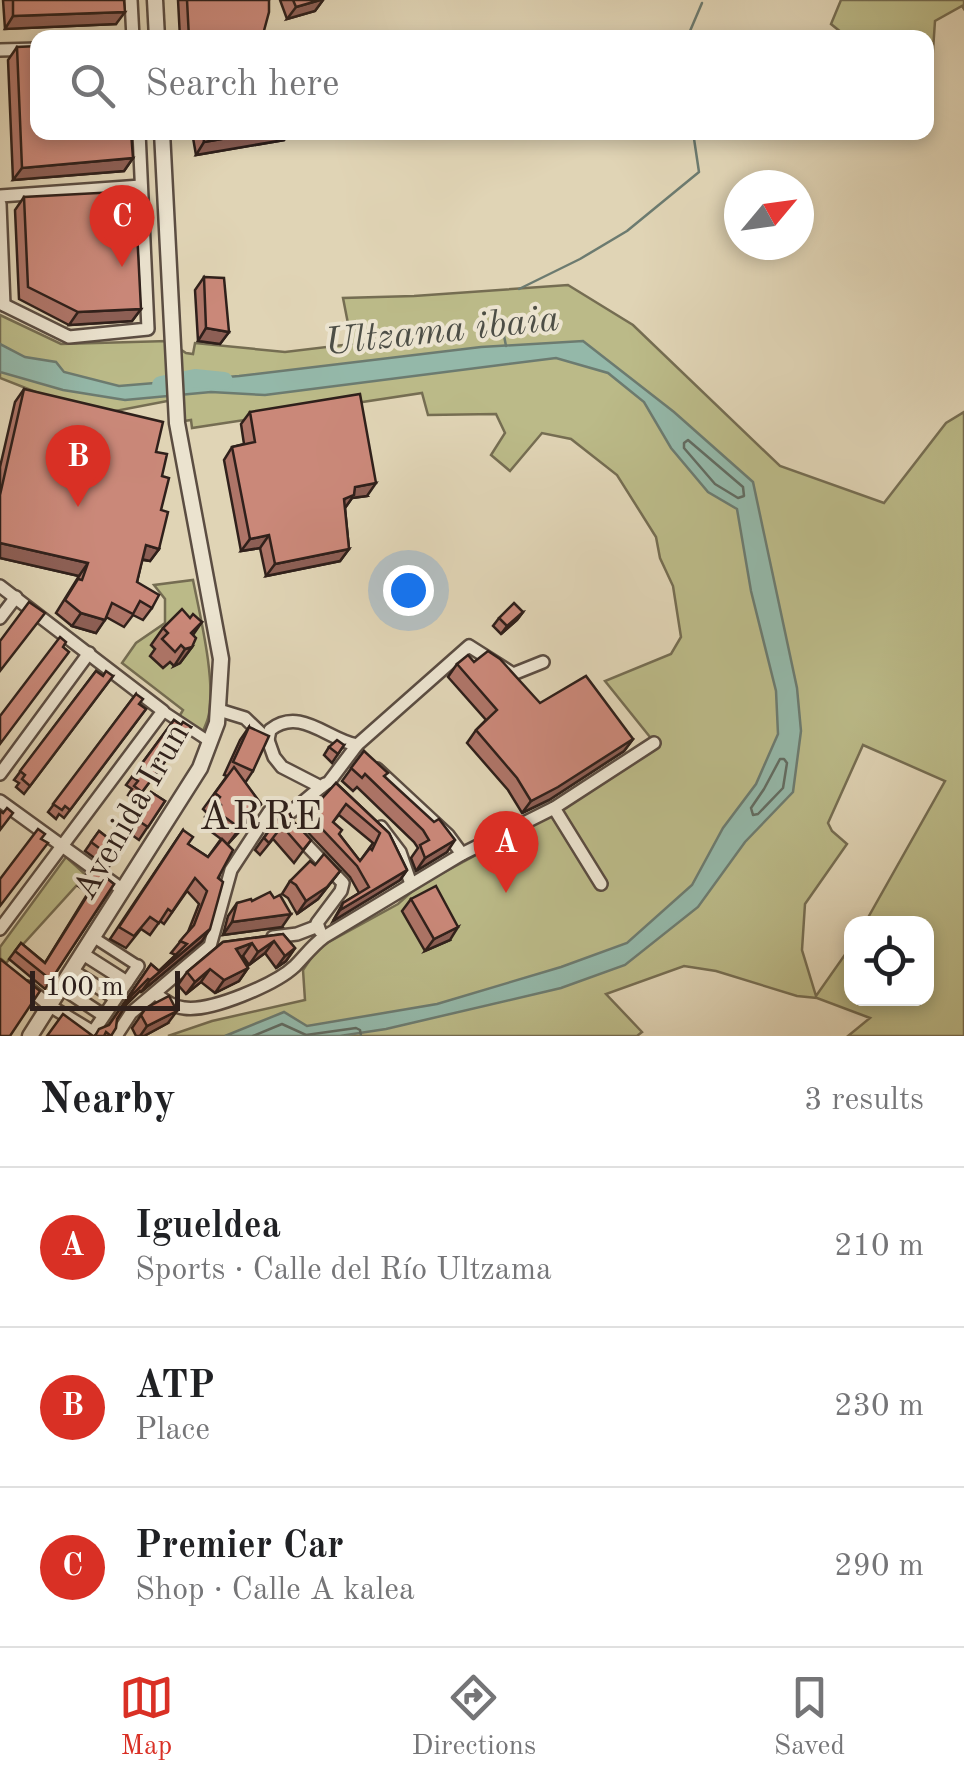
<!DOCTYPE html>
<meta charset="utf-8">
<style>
:root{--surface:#fff;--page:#f6f6f6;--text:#202124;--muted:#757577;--line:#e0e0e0;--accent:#d93025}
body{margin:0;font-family:"Old Standard TT",serif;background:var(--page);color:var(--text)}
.controls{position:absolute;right:30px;bottom:30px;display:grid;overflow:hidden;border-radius:20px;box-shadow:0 5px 15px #0003}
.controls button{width:90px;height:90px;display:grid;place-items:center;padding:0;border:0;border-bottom:2px solid var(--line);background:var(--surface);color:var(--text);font:50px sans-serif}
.compass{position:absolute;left:724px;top:170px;width:90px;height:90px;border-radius:50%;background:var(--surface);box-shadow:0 5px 15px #0003;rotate:61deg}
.scale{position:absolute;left:30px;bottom:25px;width:150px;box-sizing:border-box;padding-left:10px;border:5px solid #2f201b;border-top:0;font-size:28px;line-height:35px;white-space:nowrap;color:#2f201b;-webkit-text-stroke:8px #ebe3cf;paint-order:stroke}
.you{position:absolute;left:408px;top:590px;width:35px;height:35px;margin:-25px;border:8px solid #fff;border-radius:50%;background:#1a73e8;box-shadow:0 0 0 15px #1a73e833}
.badge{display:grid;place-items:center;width:65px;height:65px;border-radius:50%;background:var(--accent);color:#fff;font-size:32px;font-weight:700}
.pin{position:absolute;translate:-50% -82px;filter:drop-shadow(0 2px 5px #0008)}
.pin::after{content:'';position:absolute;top:52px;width:35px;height:30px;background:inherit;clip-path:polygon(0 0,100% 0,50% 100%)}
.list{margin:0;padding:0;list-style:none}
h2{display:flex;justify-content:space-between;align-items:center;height:130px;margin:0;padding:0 40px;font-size:42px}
h2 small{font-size:32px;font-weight:400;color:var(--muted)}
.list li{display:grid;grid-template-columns:65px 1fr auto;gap:30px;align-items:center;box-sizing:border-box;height:160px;padding:0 40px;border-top:2px solid var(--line)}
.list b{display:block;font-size:38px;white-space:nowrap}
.list p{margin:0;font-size:32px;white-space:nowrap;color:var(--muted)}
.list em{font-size:32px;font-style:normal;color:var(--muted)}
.icon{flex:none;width:55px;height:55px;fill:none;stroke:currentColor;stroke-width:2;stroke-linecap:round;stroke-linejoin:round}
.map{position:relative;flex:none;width:964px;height:1036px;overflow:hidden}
.search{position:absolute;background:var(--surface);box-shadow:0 5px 15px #0003;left:30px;right:30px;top:30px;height:110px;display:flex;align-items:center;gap:25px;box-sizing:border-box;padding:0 35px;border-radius:20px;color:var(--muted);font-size:38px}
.sheet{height:610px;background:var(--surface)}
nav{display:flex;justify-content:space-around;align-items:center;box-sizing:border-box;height:140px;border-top:2px solid var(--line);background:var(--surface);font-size:28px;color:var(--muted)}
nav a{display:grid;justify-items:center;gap:5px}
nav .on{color:var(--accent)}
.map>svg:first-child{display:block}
.green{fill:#bbba88;stroke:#756d52;stroke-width:2.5;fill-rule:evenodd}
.water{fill:#94b8a9;stroke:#6c7b70;stroke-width:2.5}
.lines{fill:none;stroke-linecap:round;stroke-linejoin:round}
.shore{stroke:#626c62;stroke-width:2.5}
.stream{stroke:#6c7b70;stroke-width:2.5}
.river{stroke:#94b8a9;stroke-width:18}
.pedestrian-casing{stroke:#5b4d42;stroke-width:14}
.minor-casing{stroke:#5b4d42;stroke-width:16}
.tertiary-casing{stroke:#5b4d42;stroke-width:19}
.pedestrian{stroke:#ebe3cf;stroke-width:9}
.minor{stroke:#ebe3cf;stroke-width:11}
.tertiary{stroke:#ebe3cf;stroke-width:14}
.wall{fill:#ae7568;stroke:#2f201b;stroke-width:2.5;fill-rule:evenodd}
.shaded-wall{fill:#8d5f55;stroke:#2f201b;stroke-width:2.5}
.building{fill:#ca8879;stroke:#2f201b;stroke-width:2.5;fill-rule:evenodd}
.labels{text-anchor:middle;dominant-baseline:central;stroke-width:8;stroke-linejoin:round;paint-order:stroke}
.street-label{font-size:35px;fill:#2f201b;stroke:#ebe3cf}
.water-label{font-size:38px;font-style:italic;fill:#4d4e46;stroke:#ebe3cf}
.quarter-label{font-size:40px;letter-spacing:2.5px;fill:#2f201b;stroke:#ebe3cf}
</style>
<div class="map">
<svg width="964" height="1036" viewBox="0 0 964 1036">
<rect width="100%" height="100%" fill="#e0d4b5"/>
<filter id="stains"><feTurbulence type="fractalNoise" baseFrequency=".002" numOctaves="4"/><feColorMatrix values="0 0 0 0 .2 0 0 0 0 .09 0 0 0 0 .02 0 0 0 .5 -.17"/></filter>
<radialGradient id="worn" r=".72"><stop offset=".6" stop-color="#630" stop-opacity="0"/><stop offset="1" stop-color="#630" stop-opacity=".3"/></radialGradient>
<g class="green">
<path d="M841,0h123v9l-2,-3 -27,15 -3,44 -5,2 -1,-29 -79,-1 -16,-13z"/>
<path d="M568,285l65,40 147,141 104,37 62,-80 18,-11v624h-116l22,-18 -53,-20 -20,-2 -81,-25 -32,-5 -78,28 36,38 -5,4h-469l44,-15 93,-21 -2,-30 15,-22 80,-44 19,-17 133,-72 104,-73 -49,-61 66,-27 10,-17 -8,-51 -13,-28 -4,-21 -39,-62 -46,-36 -29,-6 -32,38 -19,-16 14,-22 -9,-19 -68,1 -6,-22 -230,35 -1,-8 -7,1 -1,-23 -78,15 -54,-15 -51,-20v-63l61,29 107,-3 18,12 7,1 2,-11 90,9 67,-8 -9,-46 71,-2zM863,745l82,36 -80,142 61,1v74h-74l-1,-52 -35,50 -14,-46 3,-46 42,-60 -15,-13 -4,-8z"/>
<path d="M193,580c7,35 24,105 15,138 -2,7 -6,15 -9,22l-23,-18 7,-12 -61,-47 14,-20 29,-20v-24l-11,-14z"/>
<path d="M66,857l20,18 -80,88 -6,-5v-11z"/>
</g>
<path class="water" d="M583,341l91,71 79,70 44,206 4,43 -8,61 -48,50 -47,65 -73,58 -64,23 -175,41 -46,7h-115l59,-24 23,14 130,-22 124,-37 66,-24 65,-58 31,-57 33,-44 22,-50 -2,-43 -25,-100 -14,-82 -29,-17 -37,-44 -27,-46 -36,-29 -52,-15 -291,37 -54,-3 -86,8 -62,-10 -63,-18v-28l25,13 31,5 8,10 55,14 120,-10 242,-29z"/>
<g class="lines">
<g class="shore">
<path d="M688,440l55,47 1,9 -6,2 -23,-14 -31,-36v-5z"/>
<path d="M780,759h4l3,4 -4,25 -25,26 -5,1 -2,-7 13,-19z"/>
<path d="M253,1036l29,-12 24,11 50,-7 4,2 1,6"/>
</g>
<g class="stream">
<path d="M687,38l15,-35"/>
<path d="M519,289l61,-30 47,-28 72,-59 -6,-40"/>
<path d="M502,325l4,21"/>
</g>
<path class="river" d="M161,385l34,-7 29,3"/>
<defs>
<g id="pedestrian">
<path d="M163,711l47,31"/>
<path d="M93,937l45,29"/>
</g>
<g id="minor">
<path d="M131,0l2,38"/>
<path d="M0,50l38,-1"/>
<path d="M0,196l141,-10"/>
<path d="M0,204l4,101"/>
<path d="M0,303l69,34 79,-8 -9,-197"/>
<path d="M0,586l163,125 -163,218"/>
<path d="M0,618l16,-21"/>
<path d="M219,710l26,8 23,22 6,17 8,10 39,20 4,-3"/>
<path d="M268,740l2,-10c30,-24 58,10 87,15"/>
<path d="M377,769l71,66 14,19"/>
<path d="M0,774l89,-121"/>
<path d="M329,782l28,-37 112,-99 44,28 30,-12"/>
<path d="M0,801l123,89"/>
<path d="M554,808l47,76"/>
<path d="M381,827l19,25 11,32"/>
<path d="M299,837l44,46 -2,8 -24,32 1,3"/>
<path d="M273,937l24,-3 21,-8 2,5"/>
<path d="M83,954l44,28"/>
<path d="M73,971l42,27"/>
<path d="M27,987l23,19 43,26 45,-66"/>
<path d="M62,988l41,27"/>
<path d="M156,994c8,6 17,13 28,14 27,4 92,-24 111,-42 10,-10 17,-20 29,-29l138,-83 92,-46 100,-65"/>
<path d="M116,1036l15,-23 79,-67 21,-76 38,-58 8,-4 14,4 30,-25"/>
</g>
<g id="tertiary">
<path d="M155,0l2,38"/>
<path d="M30,1036l170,-268 17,-45 4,-64 -44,-236 -15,-291"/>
</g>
</defs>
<use href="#pedestrian" class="pedestrian-casing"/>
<use href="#minor" class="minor-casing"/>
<use href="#tertiary" class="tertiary-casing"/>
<use href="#pedestrian" class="pedestrian"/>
<use href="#minor" class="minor"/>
<use href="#tertiary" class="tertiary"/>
</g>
<g class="wall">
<path d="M3,0h121l-8,24 -111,5z"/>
<path d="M178,0h91l-7,38h-82z"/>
<path d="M280,0h43l-8,11 -28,8z"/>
<path d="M17,47l116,111 -9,13 -111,9 -5,-120z"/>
<path d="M192,132h97l-5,8 -88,15z"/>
<path d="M24,197l117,112 -9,12 -63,4 -50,-26 -4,-89z"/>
<path d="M204,277l25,55 -9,12 -22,-3 -3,-51z"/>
<path d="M24,389l132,63 6,24 -3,73 -9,12 -8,-1 -5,22 15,26 -9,12 -10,-5 -9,12 -18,-10 -10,16 -24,-7 -16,-13 23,-37 -79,-18v-91l15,-65z"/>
<path d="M250,412l117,84 -15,2 -7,10 4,41 -9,12 -74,15 -6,-28 -19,3 -17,-91 8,-13 12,-3 -3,-20z"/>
<path d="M523,612l-6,8 -16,14 -8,-8 6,-8z"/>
<path d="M190,618l12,4 -9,13 -1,12 -12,16 -6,3 -4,-4 -7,6 -13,-12 5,-7 -4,-4 12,-17z"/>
<path d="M474,662l66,41 93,36 -9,12 -75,49 -27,13 -14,-23 -41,-47 9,-13 10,-10 -38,-43 9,-13z"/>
<path d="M96,671l7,5h10l-89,118 -8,-7 3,-4 -5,-3z"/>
<path d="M136,694l3,10 7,5 -82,109 -5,-4 -3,5 -8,-7z"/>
<path d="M174,720l7,5 10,2 -55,73 -8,-5 4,-6 -6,-4z"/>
<path d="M249,727l4,44 -8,12 16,21 -12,17 -21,23 -26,97 -61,51 -1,-1 -15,15 -8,13 -6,17h-17l15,-11 42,-61 8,7 17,-16 -5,-2 17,-21 11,-28 -12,-13 -23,33 -4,-3 -10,14 -9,-6 -15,19 -16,-9 73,-109 5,14 20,13 13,-18 -16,-12 4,-6 -4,-4 3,-3 -5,-5 24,-33 -3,-1 16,-35z"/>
<path d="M344,745l-12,18 -8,-8 5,-8z"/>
<path d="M364,751l21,26 62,75 -31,19 -5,-13 7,-10 -4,-6 -57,-55 -4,4 -11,-10z"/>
<path d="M336,783l53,50 18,37 -7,10 -67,41 10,-18 16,-10 -9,-16 -50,-53 8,-10zM339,815l34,28 -13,18 -21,-27 -6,-12z"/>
<path d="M151,792l14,9 -26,39 -14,-10z"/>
<path d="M286,806l7,15 18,19 -17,23 -21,-24 -13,16 -5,-5z"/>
<path d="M99,831l23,18 -14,19 -23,-17z"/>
<path d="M315,865l25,6 -22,28 -21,15 -9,-16 -6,-4 8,-13z"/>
<path d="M92,867l22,17 -69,105 -36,-30 12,-16 24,20 43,-70 -10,-7z"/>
<path d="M411,899l39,41 -25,11 -23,-40z"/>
<path d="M252,901l30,26 -59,8 5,-19 9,-13z"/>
<path d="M283,934l12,14 -9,13 -10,7 -11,-15 -16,12 -6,-9 -2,1 7,11 -9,13 -24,12 -14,-11 -15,12 -8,-9 9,-13 36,-30z"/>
<path d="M146,1008l22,15 -24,13h-8l-4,-8z"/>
</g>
<g class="shaded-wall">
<path d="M320,0h3l-8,11 -28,8 9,-12z"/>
<path d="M125,12l-9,12 -111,5 8,-13z"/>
<path d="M261,132h28l-5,8 -88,15 8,-13z"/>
<path d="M133,158l-9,13 -111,9 9,-12z"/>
<path d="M141,309l-9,12 -63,4 9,-13z"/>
<path d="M206,328l23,4 -9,12 -22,-3z"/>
<path d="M376,483l-9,13 -15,2 -7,10 -10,3 20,-24z"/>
<path d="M269,535l-9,13 -19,3 9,-12z"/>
<path d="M0,543l88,20 -9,13 -79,-18z"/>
<path d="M146,545l13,4 -9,12 -13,-3z"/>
<path d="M349,549l-9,12 -74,15 9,-12z"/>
<path d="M523,612l-6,8 -16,14 6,-8z"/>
<path d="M81,613l24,7 -9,13 -24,-7z"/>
<path d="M192,647l-12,16 -6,3 11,-17z"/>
<path d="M633,739l-9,12 -75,49 -27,13 9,-12z"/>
<path d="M261,804l-12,17 -21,23 12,-16z"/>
<path d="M455,840l-8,12 -31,19 9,-13z"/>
<path d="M407,870l-7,10 -67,41 7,-11z"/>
<path d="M340,871l-22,28 -21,15 9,-13z"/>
<path d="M291,914l-9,13 -59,8 9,-13z"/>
<path d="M458,927l-8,13 -25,11 9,-12z"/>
<path d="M210,929l-8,12 -61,51 9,-12z"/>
<path d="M274,941l-9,12 -16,12 9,-13z"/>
<path d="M252,943l-9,13 -16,6 9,-13z"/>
<path d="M295,948l-9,13 -10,7 9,-12z"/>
<path d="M248,968l-9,13 -24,12 9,-13z"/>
<path d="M210,969l-9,13 -15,12 9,-12z"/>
<path d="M177,1011l-9,12 -24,13h-4l7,-10z"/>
</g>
<g class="building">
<path d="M13,0h111l1,12 -112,4z"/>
<path d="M187,0h82v12l-7,26h-73z"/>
<path d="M293,0h27l-24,7z"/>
<path d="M38,46v86h93l2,26 -111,10 -5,-121z"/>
<path d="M203,132h58l-57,10z"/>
<path d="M135,191l6,118 -63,3 -50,-25 -4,-90z"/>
<path d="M204,277l20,1 5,54 -23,-4z"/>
<path d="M24,389l139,33 -7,30 11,2 -5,22 7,2 -8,32 7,2 -9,37 -13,-4 -9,37 22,13 -7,13 -12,-7 -7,13 -21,-11 -7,17 -24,-7 -16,-13 13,-21 4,1 6,-17 -88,-20v-48z"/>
<path d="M360,394l16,89 -21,4 -1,8 -10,4 5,50 -74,15 -6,-29 -19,4 -18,-92 23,-5 -5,-30z"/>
<path d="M29,602l16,11 -45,58v-30z"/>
<path d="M514,603l9,9 -16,14 -8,-8z"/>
<path d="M182,609l8,9 3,-4 9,8 -11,11 5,5 -4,9 -7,2 -4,-4 -6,7 -13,-13 6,-6 -5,-5z"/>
<path d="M60,637l6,5 -3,5 6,5 -69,92v-28z"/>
<path d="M488,651l12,8 40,44 46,-27 47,63 -75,48 -27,14 -14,-23 -41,-48 21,-20 -40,-46 11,-9 6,7z"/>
<path d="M96,671l7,5 3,-5 7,5 -83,110 -8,-7 3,-4 -5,-4z"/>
<path d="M136,694l7,5 -4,5 7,5 -76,101 -5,-4 -3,4 -9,-6z"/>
<path d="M174,720l7,5 2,-3 8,5 -49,65 -8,-6 4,-5 -6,-4z"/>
<path d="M249,727l20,9 -16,35 -20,-9z"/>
<path d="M337,740l7,5 -6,9 -9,-7z"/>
<path d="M364,751l24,22 -4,3 50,46 5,-3 16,21 -30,18 -5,-13 9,-5 -6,-10 -58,-56 -3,4 -11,-10z"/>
<path d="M234,767l27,37 -21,24 -24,-17 5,-6 -4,-4 3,-4 -5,-4z"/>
<path d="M336,783l53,50 18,37 -67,40 3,-7 26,-16 -12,-21 -49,-52zM346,804l34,29 -8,17 -2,-2 -10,13 -21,-27 3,-4 -9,-8z"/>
<path d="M151,792l14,9 -17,26 -14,-9z"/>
<path d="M286,806l7,15 18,19 -8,10 -21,-24 -13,17 -5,-5z"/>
<path d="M7,808l6,5 -13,17v-19l3,2z"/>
<path d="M38,829l7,5 -4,5 7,4 -48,63v-27z"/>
<path d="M183,830l10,7 -5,7 20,13 14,-18 11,11 -15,28 5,4 -13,47 -60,51 -2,-1 -16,16 -15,24 -1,9 -5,8 -5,-4 -2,4h-9l4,-7 10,-4 42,-61 8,7 28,-27 -7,-3 14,-16 13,-34 -12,-13 -23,34 -4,-3 -9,14 -9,-6 -16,19 -15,-9z"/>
<path d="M99,831l23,18 -8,10 -23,-17z"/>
<path d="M324,854l16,17 -13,16 -21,14 -10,-16 -6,-4 20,-20 5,4z"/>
<path d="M92,867l22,17 -63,96 -36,-29 6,-8 24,20 49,-78 -10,-8z"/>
<path d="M436,886l22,41 -24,12 -23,-40z"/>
<path d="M270,892l4,6 6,-3 11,19 -59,8 5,-19 14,-4 1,2z"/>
<path d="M283,934l12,14 -10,8 -11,-15 -16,11 -6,-9 -16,6 12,19 -24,12 -14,-11 -15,13 -8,-10 36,-30z"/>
<path d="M0,959l40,32 -30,45h-10z"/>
<path d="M169,996l8,15 -30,15 -6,-11 5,-7z"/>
<path d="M63,1014l30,22h-46z"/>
</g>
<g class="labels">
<g class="street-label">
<text transform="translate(132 812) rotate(-60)">Avenida Irun</text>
</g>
<g class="water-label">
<text transform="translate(442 332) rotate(-6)">Ultzama ibaia</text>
</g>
<g class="quarter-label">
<text x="262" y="819">ARRE</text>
</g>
</g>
<rect width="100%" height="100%" filter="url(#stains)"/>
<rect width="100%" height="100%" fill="url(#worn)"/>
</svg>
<div class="controls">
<button><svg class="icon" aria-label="locate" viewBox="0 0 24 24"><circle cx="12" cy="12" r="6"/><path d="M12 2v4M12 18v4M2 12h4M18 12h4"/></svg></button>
</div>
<svg class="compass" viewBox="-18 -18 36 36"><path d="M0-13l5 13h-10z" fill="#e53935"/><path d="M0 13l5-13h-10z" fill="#757577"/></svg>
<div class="scale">100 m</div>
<div class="you"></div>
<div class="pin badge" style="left:506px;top:893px">A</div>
<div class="pin badge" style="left:78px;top:507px">B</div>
<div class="pin badge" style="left:122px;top:267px">C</div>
<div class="search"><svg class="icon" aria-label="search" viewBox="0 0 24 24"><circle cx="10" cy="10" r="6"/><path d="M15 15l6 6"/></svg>Search here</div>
</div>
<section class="sheet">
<h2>Nearby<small>3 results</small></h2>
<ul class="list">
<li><span class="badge">A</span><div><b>Igueldea</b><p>Sports · Calle del Río Ultzama</p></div><em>210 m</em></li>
<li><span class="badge">B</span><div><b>ATP</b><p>Place</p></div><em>230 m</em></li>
<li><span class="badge">C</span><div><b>Premier Car</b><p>Shop · Calle A kalea</p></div><em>290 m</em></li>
</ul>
</section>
<nav>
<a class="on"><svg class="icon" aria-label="map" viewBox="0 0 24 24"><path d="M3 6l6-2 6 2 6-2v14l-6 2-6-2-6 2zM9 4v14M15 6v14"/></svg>Map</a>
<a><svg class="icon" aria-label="directions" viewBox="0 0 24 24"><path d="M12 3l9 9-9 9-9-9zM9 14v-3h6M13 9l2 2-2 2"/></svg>Directions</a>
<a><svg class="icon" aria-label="saved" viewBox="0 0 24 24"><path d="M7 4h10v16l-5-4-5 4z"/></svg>Saved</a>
</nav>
